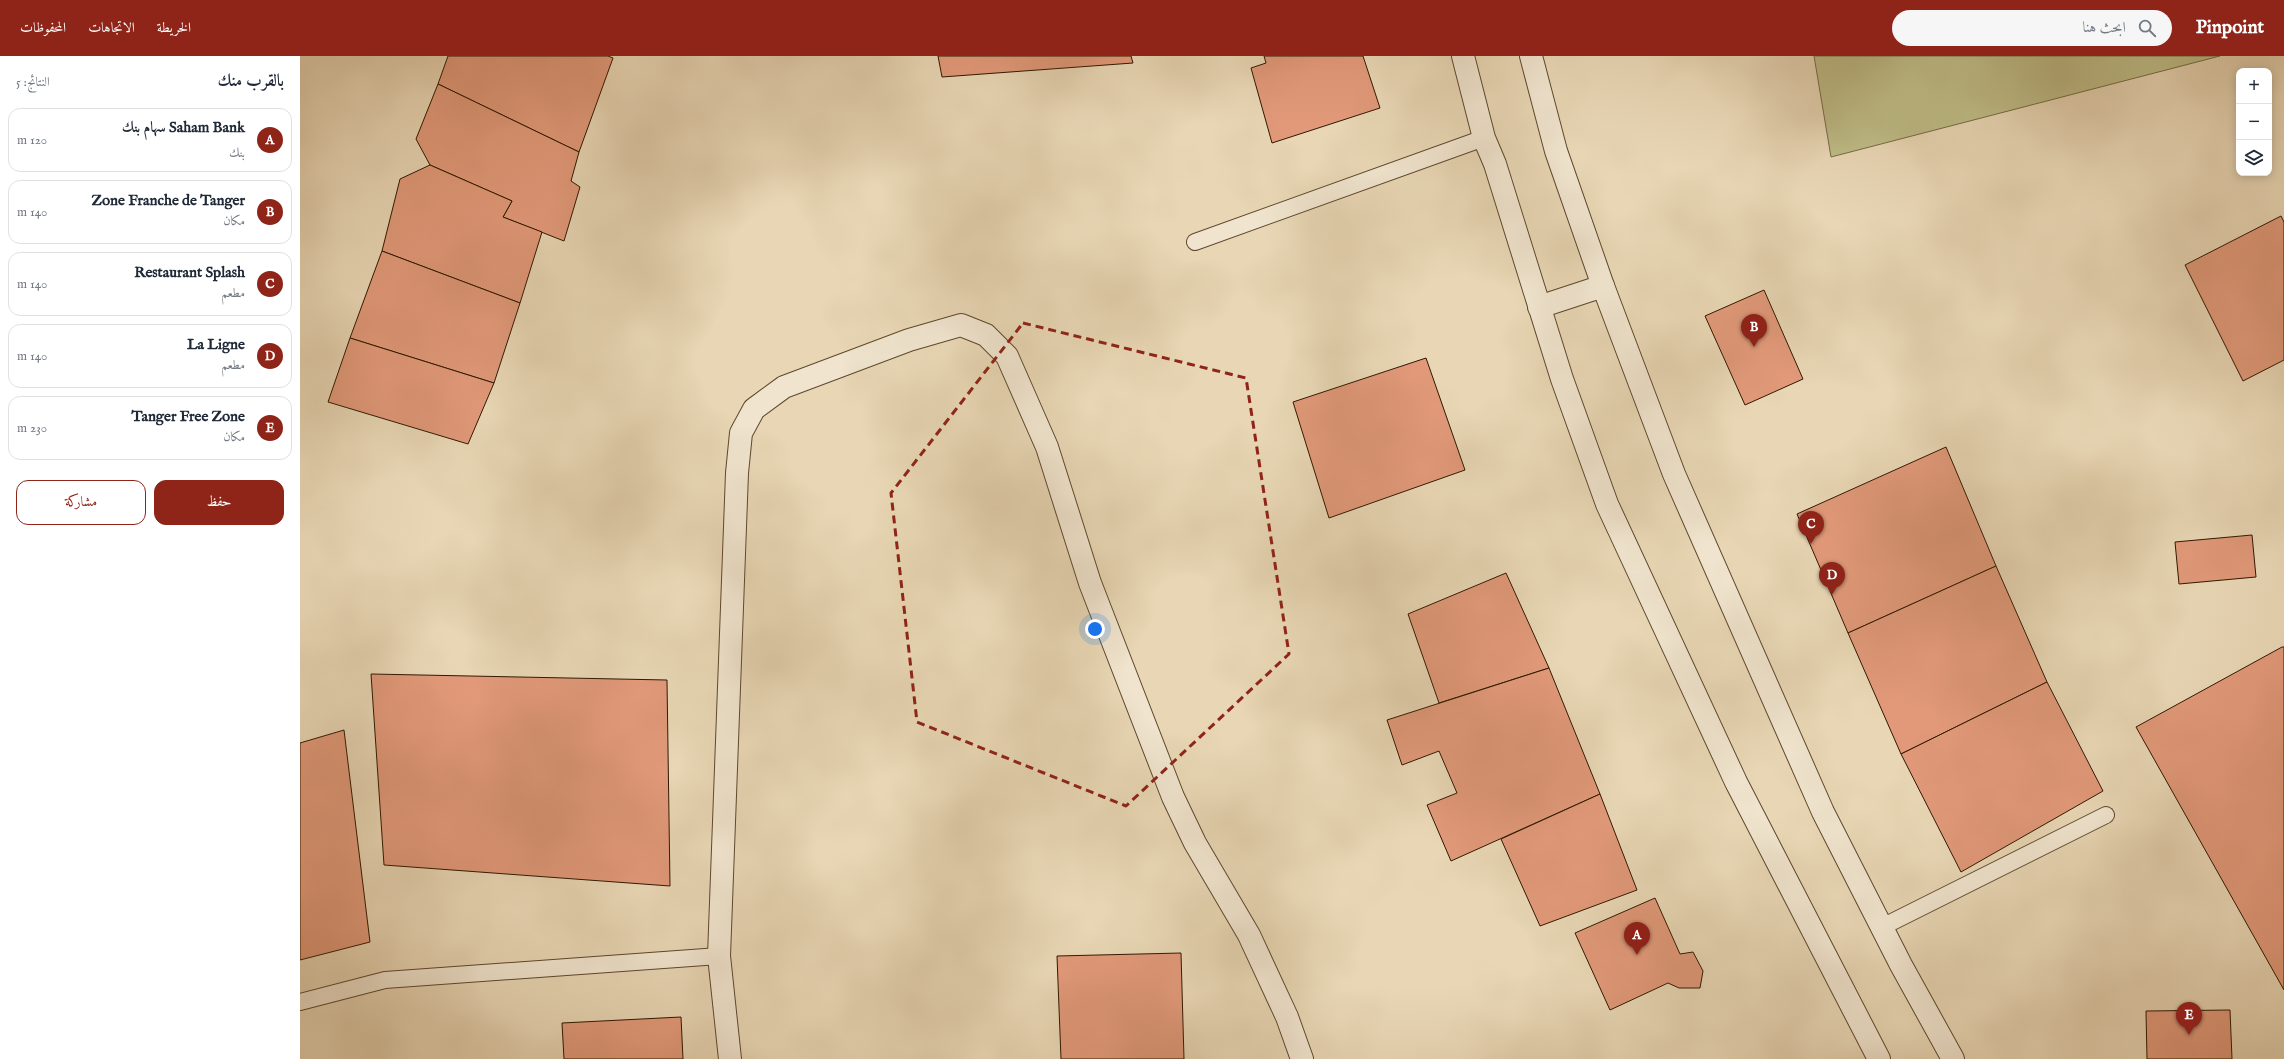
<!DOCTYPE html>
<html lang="ar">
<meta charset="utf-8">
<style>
:root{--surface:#fff;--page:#f6f6f7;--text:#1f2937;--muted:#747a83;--line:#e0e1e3;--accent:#8f2418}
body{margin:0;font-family:"IM FELL English",Amiri,serif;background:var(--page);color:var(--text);direction:rtl}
.controls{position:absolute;right:12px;top:12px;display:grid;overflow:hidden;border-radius:8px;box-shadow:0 2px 10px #0003}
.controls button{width:36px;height:36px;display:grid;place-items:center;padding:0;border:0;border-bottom:1px solid var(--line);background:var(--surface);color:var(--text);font:20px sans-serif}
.you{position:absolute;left:795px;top:573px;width:14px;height:14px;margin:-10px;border:3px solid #fff;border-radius:50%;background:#1a73e8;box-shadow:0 0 0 6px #1a73e833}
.badge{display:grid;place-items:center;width:26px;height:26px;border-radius:50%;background:var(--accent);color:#fff;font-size:13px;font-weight:700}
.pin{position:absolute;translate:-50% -33px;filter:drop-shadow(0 1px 2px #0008)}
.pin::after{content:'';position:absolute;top:21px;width:14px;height:12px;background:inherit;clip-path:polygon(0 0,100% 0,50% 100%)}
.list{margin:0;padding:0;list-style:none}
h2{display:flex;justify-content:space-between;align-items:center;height:52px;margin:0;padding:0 16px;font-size:17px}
h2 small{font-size:13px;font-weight:400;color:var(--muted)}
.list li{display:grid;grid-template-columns:26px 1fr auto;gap:12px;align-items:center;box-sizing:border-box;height:64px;margin:0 8px 8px;padding:0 8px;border:1px solid var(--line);border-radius:12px}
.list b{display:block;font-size:15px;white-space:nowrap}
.list p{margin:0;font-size:13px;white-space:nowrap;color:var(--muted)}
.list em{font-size:13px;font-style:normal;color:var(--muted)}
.actions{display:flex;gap:8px;padding:12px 16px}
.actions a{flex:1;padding:9px 0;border:1px solid var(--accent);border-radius:12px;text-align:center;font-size:14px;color:var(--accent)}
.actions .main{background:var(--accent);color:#fff}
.icon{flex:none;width:22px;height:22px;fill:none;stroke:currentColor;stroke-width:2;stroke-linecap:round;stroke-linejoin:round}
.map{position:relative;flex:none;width:1984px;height:1003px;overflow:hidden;direction:ltr}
header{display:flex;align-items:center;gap:24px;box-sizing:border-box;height:56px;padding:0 20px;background:var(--accent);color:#fff}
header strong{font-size:19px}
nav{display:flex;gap:22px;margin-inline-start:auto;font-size:14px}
.search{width:280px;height:36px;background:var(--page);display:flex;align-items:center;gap:10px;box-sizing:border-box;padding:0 14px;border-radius:22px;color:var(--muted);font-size:15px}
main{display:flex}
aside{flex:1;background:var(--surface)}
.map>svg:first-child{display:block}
.green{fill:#bebc87;stroke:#776a44}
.building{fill:#e19979;stroke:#301800}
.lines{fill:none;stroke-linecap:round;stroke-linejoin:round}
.service-casing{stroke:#5e482d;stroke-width:18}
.minor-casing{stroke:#5e482d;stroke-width:24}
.tertiary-casing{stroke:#5e482d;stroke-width:24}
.service{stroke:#f0e4ce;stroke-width:16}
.minor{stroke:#f0e4ce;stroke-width:22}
.tertiary{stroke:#f0e4ce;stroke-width:22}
.marked{fill:none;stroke:#8f2418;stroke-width:3;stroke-dasharray:8 5;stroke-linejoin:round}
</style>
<header>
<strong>Pinpoint</strong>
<div class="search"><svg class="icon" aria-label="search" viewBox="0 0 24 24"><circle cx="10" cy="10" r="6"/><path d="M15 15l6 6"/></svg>ابحث هنا</div>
<nav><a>الخريطة</a><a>الاتجاهات</a><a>المحفوظات</a></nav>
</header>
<main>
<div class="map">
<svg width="1984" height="1003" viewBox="0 0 1984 1003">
<rect width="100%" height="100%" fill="#e8d6b4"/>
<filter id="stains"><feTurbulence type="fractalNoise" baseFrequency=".005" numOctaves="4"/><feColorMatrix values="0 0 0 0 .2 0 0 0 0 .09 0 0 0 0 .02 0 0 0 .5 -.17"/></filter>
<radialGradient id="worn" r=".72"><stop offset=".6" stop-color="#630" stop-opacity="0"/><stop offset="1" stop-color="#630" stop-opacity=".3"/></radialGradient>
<path class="green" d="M1514,0h406l-389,101z"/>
<g class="building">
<path d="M148,0h160l5,2 -34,94 -141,-68z"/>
<path d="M638,0h193l2,7 -191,14z"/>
<path d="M964,0h99l17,52 -108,35 -21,-75 15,-5z"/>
<path d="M138,28l141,68 -8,29 9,6 -16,54 -61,-24 9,-16 -82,-36 -14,-26z"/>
<path d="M130,109l82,36 -9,16 39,15 -22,71 -138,-52 18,-72z"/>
<path d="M1981,160l3,6v138l-41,21 -58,-116z"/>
<path d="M82,195l138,52 -26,80 -144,-45z"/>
<path d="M1464,234l39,89 -58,26 -40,-89z"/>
<path d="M50,282l144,45 -26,61 -140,-42z"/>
<path d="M1126,302l39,112 -136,48 -36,-116z"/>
<path d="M1646,391l50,119 -148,67 -51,-119z"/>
<path d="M1952,479l4,42 -77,7 -4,-42z"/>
<path d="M1696,510l51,116 -146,72 -53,-121z"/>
<path d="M1206,517l43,95 -110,35 -31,-89z"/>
<path d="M1982,591h2v343l-148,-263z"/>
<path d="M1249,612l51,126 -149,67 -24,-56 30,-12 -18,-42 -37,14 -15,-45z"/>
<path d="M71,618l296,6 3,206 -286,-21z"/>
<path d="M1747,626l56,109 -142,81 -60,-118z"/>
<path d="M44,674l26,212 -70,18v-217z"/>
<path d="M1300,738l37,96 -97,36 -39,-87z"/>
<path d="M1355,842l25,56 13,-2 10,19 -3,17h-21l-11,-5 -58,27 -35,-77z"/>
<path d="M881,897l3,106h-123l-4,-103z"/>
<path d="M1930,954l2,49h-85l-1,-48z"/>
<path d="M381,961l2,42h-119l-2,-36z"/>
</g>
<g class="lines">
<defs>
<g id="service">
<path d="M895,186l289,-104"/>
<path d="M1582,871l224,-112"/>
<path d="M0,946l85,-22 334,-24"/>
</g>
<path id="minor" d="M430,1003l-11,-103 18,-483 4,-40 13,-24 30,-22 125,-47 52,-15 25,10 21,21 40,91 43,136 83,214 22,46 54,92 38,82 15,42"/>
<g id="tertiary">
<path d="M1163,0l21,82 11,26 67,215 45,125 129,278 143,277"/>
<path d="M1231,0l25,95 47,135 71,188 149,338 78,153 52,94"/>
<path d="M1239,251l64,-21"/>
</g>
</defs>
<use href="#service" class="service-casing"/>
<use href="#minor" class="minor-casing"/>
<use href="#tertiary" class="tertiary-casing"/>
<use href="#service" class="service"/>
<use href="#minor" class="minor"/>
<use href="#tertiary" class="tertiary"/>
</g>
<path class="marked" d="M723,267l223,55 43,276 -163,152 -209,-84 -26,-229z"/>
<rect width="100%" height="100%" filter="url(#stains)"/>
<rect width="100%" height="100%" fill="url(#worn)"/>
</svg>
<div class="controls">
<button>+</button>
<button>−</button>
<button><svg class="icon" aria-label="layers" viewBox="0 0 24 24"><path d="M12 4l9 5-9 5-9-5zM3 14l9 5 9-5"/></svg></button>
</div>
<div class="you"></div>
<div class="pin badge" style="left:1337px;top:899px">A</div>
<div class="pin badge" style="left:1454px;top:291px">B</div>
<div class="pin badge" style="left:1511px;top:488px">C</div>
<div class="pin badge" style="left:1532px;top:539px">D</div>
<div class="pin badge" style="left:1889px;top:979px">E</div>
</div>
<aside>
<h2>بالقرب منك<small>النتائج: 5</small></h2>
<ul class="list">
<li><span class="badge">A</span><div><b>Saham Bank سهام بنك</b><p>بنك</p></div><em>120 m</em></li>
<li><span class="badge">B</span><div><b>Zone Franche de Tanger</b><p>مكان</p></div><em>140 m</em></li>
<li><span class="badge">C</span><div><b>Restaurant Splash</b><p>مطعم</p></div><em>140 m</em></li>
<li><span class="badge">D</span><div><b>La Ligne</b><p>مطعم</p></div><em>140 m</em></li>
<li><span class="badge">E</span><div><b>Tanger Free Zone</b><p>مكان</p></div><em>230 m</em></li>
</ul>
<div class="actions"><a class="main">حفظ</a><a>مشاركة</a></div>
</aside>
</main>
